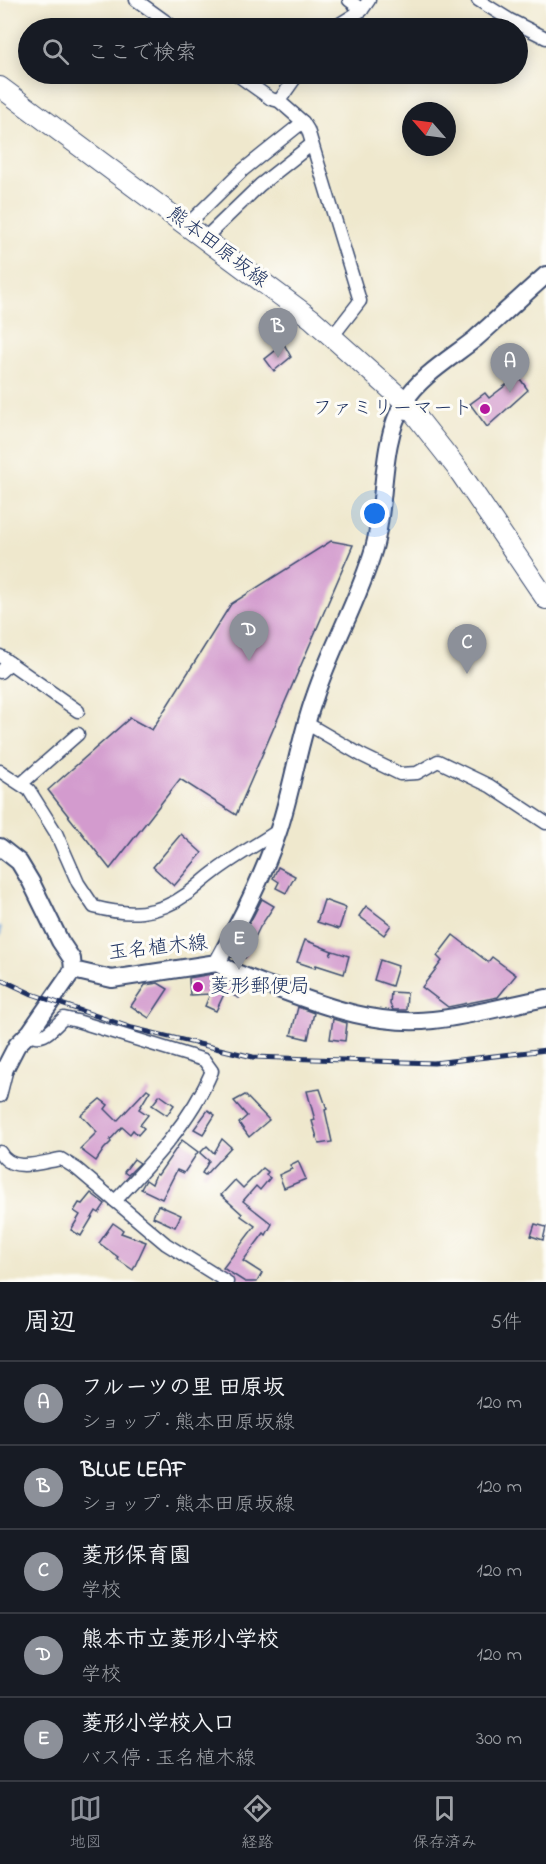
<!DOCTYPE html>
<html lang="ja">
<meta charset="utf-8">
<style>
:root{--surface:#171b24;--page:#242831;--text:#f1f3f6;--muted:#9ea1a6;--line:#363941;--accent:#8c9099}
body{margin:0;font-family:"Indie Flower","Klee One",sans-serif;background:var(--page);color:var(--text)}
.compass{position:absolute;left:402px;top:102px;width:54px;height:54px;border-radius:50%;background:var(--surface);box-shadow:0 3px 15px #0003;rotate:298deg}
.you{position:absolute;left:375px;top:514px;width:21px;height:21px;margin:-15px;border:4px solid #fff;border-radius:50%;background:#1a73e8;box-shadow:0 0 0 9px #1a73e833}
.badge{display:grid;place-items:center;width:39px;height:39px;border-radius:50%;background:var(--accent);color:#fff;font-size:20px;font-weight:700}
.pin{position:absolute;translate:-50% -50px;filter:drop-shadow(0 2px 3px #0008)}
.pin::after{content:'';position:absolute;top:32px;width:21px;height:18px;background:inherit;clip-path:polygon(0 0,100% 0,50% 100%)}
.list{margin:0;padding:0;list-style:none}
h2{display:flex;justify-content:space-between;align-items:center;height:78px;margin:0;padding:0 24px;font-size:26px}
h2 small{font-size:20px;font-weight:400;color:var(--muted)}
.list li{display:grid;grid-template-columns:39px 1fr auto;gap:18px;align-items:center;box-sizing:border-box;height:84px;padding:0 24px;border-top:2px solid var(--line)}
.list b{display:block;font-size:22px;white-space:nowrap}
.list p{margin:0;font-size:20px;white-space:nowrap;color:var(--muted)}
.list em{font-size:20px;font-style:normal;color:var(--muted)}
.icon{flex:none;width:33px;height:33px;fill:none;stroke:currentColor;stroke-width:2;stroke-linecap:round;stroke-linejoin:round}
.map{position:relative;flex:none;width:546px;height:1282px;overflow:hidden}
.search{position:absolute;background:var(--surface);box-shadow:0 3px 15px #0003;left:18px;right:18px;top:18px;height:66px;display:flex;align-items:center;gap:15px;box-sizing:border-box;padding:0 21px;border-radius:33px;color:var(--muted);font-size:22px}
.sheet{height:498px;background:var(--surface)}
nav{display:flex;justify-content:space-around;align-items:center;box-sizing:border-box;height:84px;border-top:2px solid var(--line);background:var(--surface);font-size:16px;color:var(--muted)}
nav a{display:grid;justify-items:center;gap:3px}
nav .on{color:var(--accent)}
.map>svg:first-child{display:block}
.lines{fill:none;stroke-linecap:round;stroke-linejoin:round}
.stream{stroke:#669dd4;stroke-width:3}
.building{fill:#d39bce}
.street-casing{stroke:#3b4b6f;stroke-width:15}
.secondary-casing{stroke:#3b4b6f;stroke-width:20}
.primary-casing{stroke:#3b4b6f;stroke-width:22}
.street{stroke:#fff;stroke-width:12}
.secondary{stroke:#fff;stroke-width:16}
.primary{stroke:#fff;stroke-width:20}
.rail-casing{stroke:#1b2f5e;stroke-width:5}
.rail{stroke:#fdfcf7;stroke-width:3;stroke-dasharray:9;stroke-linecap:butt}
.poi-dot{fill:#b5179e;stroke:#fdfcf7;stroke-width:2}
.labels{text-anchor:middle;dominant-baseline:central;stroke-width:6;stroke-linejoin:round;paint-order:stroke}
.street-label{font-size:20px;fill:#1b2f5e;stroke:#fdfcf7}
.poi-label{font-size:20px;fill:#1b2f5e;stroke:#fdfcf7;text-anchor:end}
</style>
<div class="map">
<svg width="546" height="1282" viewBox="0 0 546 1282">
<rect width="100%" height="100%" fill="#fdfcf7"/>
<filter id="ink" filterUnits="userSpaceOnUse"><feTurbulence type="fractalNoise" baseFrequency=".0167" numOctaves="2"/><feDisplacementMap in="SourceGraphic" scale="12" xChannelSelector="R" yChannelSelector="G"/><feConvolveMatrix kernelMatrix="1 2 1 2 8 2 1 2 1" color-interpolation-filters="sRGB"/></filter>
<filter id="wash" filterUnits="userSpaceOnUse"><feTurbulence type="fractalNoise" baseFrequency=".008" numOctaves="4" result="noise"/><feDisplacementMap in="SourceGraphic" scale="24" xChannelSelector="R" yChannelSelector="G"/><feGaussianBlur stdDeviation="1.35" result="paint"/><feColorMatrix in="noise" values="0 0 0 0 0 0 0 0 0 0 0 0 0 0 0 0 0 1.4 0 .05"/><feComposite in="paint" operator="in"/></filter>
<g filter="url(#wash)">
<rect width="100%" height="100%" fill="#efe8cd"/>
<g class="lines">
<path class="stream" d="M0,927v8"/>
</g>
<g id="blocks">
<g class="building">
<path d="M284,344l7,13 -17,14 -9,-12z"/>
<path d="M518,376l10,14 -41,37 -17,-23 15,-11 4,5z"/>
<path d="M331,541l22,4 -117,270 -56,-36 -70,90 -62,-79 82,-72 22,12 79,-126z"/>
<path d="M181,834l21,19 -28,33 -21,-19z"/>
<path d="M278,867l17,9 -9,17 -10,-5 3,-6 -6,-4z"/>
<path d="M262,899l12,7 -14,21 -15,31 -13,-1z"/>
<path d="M324,900l22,8 -7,21 -22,-7z"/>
<path d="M366,906l25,19 -7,10 -25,-19z"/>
<path d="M453,935l35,27 4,-5 24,18 -18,22 -50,10 -26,-20 20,-26 -5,-5z"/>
<path d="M305,940l27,11 -2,4 3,-4 16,5 -5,18 -28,-9 -1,3 -18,-6z"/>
<path d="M380,960l18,6 -6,20 -18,-6z"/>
<path d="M212,974l31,13 -4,11 -14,-6 -9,19 -11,-5 5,-12 -20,1 -1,-17z"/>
<path d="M158,983l10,6 -19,29 -18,-12 14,-21z"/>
<path d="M391,992l16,1 -1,17h-13l-3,-6z"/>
<path d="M298,1007l16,6 -6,26 -17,-4z"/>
<path d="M333,1019l14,4 -2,18 -15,-2z"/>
<path d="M147,1089l3,2 -11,18 9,6 -8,10 4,3 -6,7 -5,-5 -3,4 -8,-7 -12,13 1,2 -7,7 -8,12 -16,-12 17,-17 -16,-17 19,-16 8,6 -3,4 12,12z"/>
<path d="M320,1089l7,20 -2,1 7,32 -13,2 -7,-23 3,-1 -8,-29z"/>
<path d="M160,1095l14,10 -7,10 -15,-10z"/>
<path d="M245,1095l24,25 -20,17 -10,-14 8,-7 -13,-15z"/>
<path d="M208,1110l7,5 -12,19 -9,-5z"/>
<path d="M222,1139l9,8 -26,28 -3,-2 7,-12 -9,-8 7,-7 7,7z"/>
<path d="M182,1140l16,12 -14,21 -7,-3 -15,29 -21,-10 5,-9 6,4 4,-10 2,1z"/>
<path d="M134,1159l6,4 -12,12 -4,-3z"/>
<path d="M298,1161l8,18 -22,9 -5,-13 13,-6 -2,-4z"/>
<path d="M263,1168l5,4 -2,3 4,3 -10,12 -4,-4 -13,15 29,23 -6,11 -2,-2 -21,28 19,12 -5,9h-12l-22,-14 32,-42 -14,-10 1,-2 -21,-19 14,-15 8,8z"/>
<path d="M91,1193l14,11 -6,9 -3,-2 -15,25 -10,-6 9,-15 -6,-4 5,-8 3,1z"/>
<path d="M158,1205l23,10 -6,12 -22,-10z"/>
<path d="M113,1223l10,7 -2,3 25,9 -13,28 -16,-11 1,-2 -19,-14z"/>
<path d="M535,1224l11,3 -3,13 -12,-4z"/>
</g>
</g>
</g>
<g filter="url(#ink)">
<use href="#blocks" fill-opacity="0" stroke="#3b4b6f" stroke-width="1.5"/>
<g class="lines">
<defs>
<g id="street">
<path d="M136,0l39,28"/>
<path d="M349,0l13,10"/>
<path d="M478,0l32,20 36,18"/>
<path d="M333,28l29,-18 7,-10"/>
<path d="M236,74l35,25 8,2 24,21 5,8 52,171 -28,36"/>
<path d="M279,101l19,-27"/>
<path d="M186,226l57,-56 60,-48"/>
<path d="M204,239l56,-54 52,-41"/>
<path d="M0,656l78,55"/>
<path d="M0,672l10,-9"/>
<path d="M306,723l55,32 39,19 17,-1 21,-12 52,25 56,37"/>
<path d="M0,771l29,19 27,43 22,50 16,24c34,9 63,9 93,-13 10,-7 19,-16 29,-23 20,-15 42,-27 63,-41"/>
<path d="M21,784l57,-50"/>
<path d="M28,1033c16,10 24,-5 36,-15l13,3 127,39 8,11c-21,50 -60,91 -97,130"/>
<path d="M0,1096l6,-24"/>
<path d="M0,1152c11,22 42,10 61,7l16,10 89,75 61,38"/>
</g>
<g id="secondary">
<path d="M0,847l19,15 12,20 29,59 12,18 1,11"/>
<path d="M217,963c23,-42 46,-86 61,-131 15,-45 21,-92 37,-136 17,-51 44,-96 59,-148 13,-45 5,-104 30,-146 16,-26 47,-44 71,-63 24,-21 47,-43 71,-64"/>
<path d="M73,970l39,9 105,-16c20,12 42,19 64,27 48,18 99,36 152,30 38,-4 76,-15 113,-22"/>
<path d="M0,1078l17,-33 13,-13 43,-62"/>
</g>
<path id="primary" d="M0,87l312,232 93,83 52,66 89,131"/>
</defs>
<use href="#street" class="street-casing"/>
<use href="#secondary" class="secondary-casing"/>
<use href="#primary" class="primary-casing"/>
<use href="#street" class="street"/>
<use href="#secondary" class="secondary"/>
<use href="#primary" class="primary"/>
<defs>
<path id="rail" d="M0,979l32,15 100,34 121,29 181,6 112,-13"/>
</defs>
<use href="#rail" class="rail-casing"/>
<use href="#rail" class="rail"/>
</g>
</g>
<g class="poi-dot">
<circle cx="485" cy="409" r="6"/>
<circle cx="198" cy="987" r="6"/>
</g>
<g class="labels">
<g class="street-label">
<text transform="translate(217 248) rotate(37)">熊本田原坂線</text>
<text transform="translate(158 949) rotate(-6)">玉名植木線</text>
</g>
<g class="poi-label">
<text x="473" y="409">ファミリーマート</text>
<text x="210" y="987" text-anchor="start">菱形郵便局</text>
</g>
</g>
</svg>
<svg class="compass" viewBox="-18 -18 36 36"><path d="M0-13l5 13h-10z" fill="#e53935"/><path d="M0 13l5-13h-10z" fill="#9ea1a6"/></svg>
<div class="you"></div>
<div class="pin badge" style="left:510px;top:393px">A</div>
<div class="pin badge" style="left:278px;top:358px">B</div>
<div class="pin badge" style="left:467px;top:674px">C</div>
<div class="pin badge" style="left:249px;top:661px">D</div>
<div class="pin badge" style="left:239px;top:970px">E</div>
<div class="search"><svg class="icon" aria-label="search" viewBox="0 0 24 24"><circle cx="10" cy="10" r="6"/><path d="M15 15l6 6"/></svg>ここで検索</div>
</div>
<section class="sheet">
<h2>周辺<small>5件</small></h2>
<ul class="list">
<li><span class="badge">A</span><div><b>フルーツの里 田原坂</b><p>ショップ · 熊本田原坂線</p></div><em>120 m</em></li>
<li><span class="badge">B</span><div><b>BLUE LEAF</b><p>ショップ · 熊本田原坂線</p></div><em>120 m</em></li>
<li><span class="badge">C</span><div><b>菱形保育園</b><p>学校</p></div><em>120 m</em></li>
<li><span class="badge">D</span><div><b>熊本市立菱形小学校</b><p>学校</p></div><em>120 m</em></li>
<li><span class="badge">E</span><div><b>菱形小学校入口</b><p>バス停 · 玉名植木線</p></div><em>300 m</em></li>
</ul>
</section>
<nav>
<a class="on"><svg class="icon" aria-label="map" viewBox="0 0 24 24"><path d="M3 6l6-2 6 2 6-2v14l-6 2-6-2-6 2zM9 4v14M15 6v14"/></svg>地図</a>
<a><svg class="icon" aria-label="directions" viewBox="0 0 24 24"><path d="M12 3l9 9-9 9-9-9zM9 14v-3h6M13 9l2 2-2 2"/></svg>経路</a>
<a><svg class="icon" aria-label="saved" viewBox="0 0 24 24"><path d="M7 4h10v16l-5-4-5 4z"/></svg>保存済み</a>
</nav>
